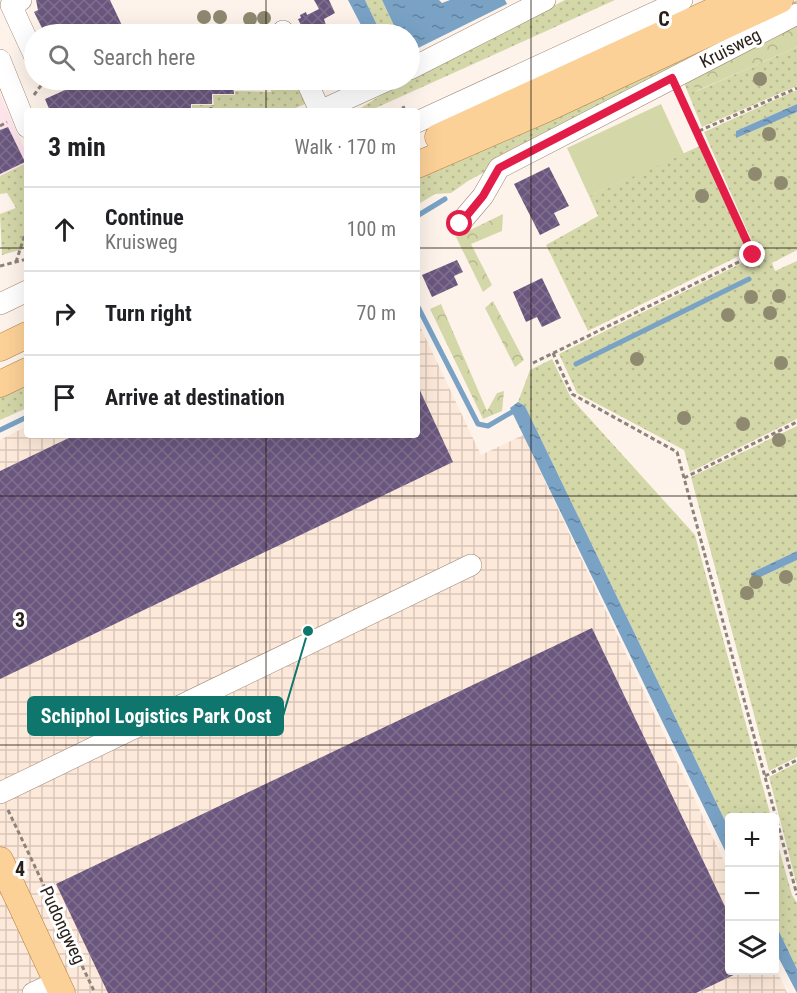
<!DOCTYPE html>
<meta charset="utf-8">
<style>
:root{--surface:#fff;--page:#f2f2f2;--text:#202124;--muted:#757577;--line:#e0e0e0}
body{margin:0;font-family:"Roboto Condensed",sans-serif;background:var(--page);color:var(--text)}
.controls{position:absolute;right:18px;bottom:18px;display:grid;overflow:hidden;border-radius:6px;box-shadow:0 6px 24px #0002}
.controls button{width:54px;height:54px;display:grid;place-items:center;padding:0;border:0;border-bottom:2px solid var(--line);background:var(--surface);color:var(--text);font:30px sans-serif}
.stop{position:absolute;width:18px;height:18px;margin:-14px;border:4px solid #e11d48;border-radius:50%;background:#fff}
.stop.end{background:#e11d48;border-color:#fff;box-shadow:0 2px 6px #0008}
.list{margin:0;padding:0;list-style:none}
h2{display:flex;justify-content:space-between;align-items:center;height:78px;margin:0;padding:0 24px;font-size:26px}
h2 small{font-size:20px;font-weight:400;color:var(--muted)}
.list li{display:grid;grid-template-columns:39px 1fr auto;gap:18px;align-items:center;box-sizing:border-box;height:84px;padding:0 24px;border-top:2px solid var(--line)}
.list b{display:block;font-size:22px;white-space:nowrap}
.list p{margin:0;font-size:20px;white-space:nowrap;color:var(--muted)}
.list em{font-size:20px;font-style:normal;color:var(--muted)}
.icon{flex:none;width:33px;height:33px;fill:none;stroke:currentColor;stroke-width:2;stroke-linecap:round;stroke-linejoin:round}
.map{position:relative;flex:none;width:797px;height:993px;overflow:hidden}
.search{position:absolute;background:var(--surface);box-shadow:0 6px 24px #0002;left:24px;top:24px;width:396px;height:66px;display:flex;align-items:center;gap:15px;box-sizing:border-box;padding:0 21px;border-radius:33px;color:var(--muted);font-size:22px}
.panel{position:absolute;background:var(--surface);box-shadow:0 6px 24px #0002;left:24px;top:108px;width:396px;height:330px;border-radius:6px}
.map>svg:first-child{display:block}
.commercial{fill:#fde3ea}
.industrial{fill:url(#industrial-grid)}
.grass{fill:url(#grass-dots)}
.forest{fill:url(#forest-crowns)}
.pitch{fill:#d4d7a8}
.water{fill:url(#water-ripples)}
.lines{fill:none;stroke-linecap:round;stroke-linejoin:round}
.stream{stroke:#79a2c5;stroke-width:5}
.building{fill:url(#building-cross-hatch)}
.minor-casing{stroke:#9f8673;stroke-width:22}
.major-casing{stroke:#b17f3e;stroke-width:27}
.path{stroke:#8d837b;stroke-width:3;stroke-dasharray:4.5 3;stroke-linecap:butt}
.minor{stroke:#fff;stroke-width:21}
.major{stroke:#fcd197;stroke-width:26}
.tree{fill:#8e896f}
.route{stroke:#e11d48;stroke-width:8}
.grid{fill:none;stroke:#291f18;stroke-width:1.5;stroke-opacity:0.55}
.labels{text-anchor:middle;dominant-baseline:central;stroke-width:6;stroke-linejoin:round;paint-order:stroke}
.street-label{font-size:18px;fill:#291f18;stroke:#fff}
.grid-label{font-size:20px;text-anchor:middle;font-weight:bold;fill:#291f18;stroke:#fff;stroke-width:6;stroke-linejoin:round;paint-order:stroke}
.leader{fill:none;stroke:#0f766e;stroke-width:2}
.callout-dot{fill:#0f766e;stroke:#fff;stroke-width:2}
.callout{fill:#0f766e;stroke:#0f766e;stroke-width:2}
.callout-label{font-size:20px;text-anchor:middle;font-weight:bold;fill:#fff}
</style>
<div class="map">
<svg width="797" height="993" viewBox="0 0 797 993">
<defs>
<pattern id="industrial-grid" width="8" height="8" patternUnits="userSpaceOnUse" patternTransform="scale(1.5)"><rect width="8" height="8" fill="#fde9d9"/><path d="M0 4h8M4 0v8" fill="none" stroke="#d9c7ba"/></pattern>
<pattern id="grass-dots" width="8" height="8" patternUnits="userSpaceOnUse" patternTransform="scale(1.5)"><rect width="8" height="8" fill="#d4d7a8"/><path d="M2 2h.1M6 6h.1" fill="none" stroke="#b6b890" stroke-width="1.8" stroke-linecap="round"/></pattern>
<pattern id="forest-crowns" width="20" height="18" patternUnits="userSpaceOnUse" patternTransform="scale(1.5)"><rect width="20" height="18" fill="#d4d7a8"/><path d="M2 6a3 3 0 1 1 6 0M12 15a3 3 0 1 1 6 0" fill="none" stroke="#b6b890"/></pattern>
<pattern id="water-ripples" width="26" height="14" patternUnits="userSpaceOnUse" patternTransform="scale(1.5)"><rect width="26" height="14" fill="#79a2c5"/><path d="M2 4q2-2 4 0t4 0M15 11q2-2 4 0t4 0" fill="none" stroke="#63839f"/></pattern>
<pattern id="building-cross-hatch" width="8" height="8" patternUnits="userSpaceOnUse" patternTransform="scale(1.5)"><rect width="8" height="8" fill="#6a567e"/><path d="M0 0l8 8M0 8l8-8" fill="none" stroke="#7f708d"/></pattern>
</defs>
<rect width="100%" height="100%" fill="#fef3ea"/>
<path class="commercial" d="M0,94l27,61v18l-27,17z"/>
<path class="industrial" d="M417,320l64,135 42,-20 206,437 1,98h44l1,-4 12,27h-787v-553l27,-14v9h390z"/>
<g class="grass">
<path d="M365,0h17l16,34h-57l36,-9z"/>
<path d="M565,0h50l-246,111h-13l35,-22z"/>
<path d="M797,0v5l-329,176 -17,12 -16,1 -18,11v-28l10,-6z"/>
<path d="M797,47v39l-95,41 -18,-44 6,-5 7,13z"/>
<path d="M271,80h25l9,19v5l-16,7h-97v-6h22l-1,-10h22v-4l36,1z"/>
<path d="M797,90v14l-61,27v6l61,-25v138l-25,13 3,8 22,-10v158l-107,53 -6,-22 -107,-57 -18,-39 199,-99 -54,-123z"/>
<path d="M702,145l47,106 -161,80 -42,-86 52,-29 -9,-20z"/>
<path d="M27,163v85l-25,7 -2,-41 16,-6 -9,-15 -7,1v-18z"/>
<path d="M552,359l19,39 124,137 76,282 -41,1 -1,11 -204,-423 -7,-4 12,-32z"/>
<path d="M27,381v27l-27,12v-27z"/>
<path d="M797,426v125l-46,22 2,7 44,-20v197l-28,14 -78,-294z"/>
<path d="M797,763v123l-28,-109z"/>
<path d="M774,831l18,64 5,8v66l-22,-46z"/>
</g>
<g class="forest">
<path d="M797,21v26l-101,44 -6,-13z"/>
<path d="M503,214l-1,17 -31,13 21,41 -9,7 -27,-55z"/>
<path d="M493,301l31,59 -9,7 -30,-59z"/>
<path d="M441,304l46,107 10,-18 7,-2 -2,20 -19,8 -53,-110z"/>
</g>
<path class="pitch" d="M661,104l23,50 -95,42 -22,-48z"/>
<g class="water">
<path d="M348,0h17l12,25 -15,2z"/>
<path d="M382,0h57l3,3 8,-3h55l2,4 -97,48v-18h-12z"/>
<path d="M797,104v8l-61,26v-7z"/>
<path d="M518,402l7,4 204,423v30l-219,-451z"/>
<path d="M797,551v9l-45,21 -1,-8z"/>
<path d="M775,923l22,46v24l-22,-42z"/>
</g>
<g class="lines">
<g class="stream">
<path d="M417,216l28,-17"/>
<path d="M417,305l61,119 10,2 24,-14"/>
<path d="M576,364l173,-85"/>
<path d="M0,430l27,-13"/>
</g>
</g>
<g class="building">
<path d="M110,0l16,34h-81l-11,-22 4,-2 -2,-10z"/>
<path d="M314,0h15l6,13 -11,6 2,6 -21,9 -7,-15 3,-1 -1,-3 6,-3 1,3 12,-6z"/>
<path d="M72,80h183v4h-22l1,10h-22v10h-21v7h-141l-5,-12 29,-13z"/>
<path d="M8,127l17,35 -25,12v-44z"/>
<path d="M549,167l20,39 -15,7 6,12 -20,10 -26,-51z"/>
<path d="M457,260l6,12 -9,4 4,9 -26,12 -10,-22z"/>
<path d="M542,278l19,40 -19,9 -5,-10 -11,5 -13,-30z"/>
<path d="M417,384l36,78 -453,217v-208l75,-36h342z"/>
<path d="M592,628l138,289v53h14l-48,23h-588l-52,-109z"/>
</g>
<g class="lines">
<defs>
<g id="minor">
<path d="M21,0l-10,5 23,50"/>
<path d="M283,31l2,3"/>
<path d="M0,60l27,67"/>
<path d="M410,69l135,-69"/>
<path d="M306,80l14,31"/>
<path d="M320,111l68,-31"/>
<path d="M417,122l265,-122"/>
<path d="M460,223l23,-27 16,-28 298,-154"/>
<path d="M0,304l27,-13"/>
<path d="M0,793l471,-228"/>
<path d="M33,993l24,-11"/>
</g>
<g id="major">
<path d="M438,137l299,-137"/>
<path d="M417,165l129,-56 234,-109"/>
<path d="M0,348l27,-13"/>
<path d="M0,384l27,-13"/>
<path d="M0,860l62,133"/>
</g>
</defs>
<use href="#minor" class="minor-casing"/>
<use href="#major" class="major-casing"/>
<g class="path">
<path d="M34,95l11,-15"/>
<path d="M211,111v-4"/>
<path d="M395,111l10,-4"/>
<path d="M0,126l7,-4"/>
<path d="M699,131l98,-43"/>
<path d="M16,262l11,-34"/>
<path d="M0,266l27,-7"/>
<path d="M553,353l19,41 105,58 120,443"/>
<path d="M533,363l220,-108 -72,-159"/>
<path d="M684,478l113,-56"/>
<path d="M765,776l32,-16"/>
<path d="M8,810l87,183"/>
</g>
<use href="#minor" class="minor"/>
<use href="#major" class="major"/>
</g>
<g class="tree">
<circle cx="204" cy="17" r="7"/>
<circle cx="220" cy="17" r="7"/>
<circle cx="264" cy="18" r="7"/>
<circle cx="250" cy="19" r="7"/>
<circle cx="760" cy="79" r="7"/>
<circle cx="769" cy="134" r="7"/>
<circle cx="755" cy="174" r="7"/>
<circle cx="781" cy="183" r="7"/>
<circle cx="702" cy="196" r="7"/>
<circle cx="779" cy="296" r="7"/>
<circle cx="751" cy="297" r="7"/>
<circle cx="770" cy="313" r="7"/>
<circle cx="728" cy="315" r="7"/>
<circle cx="637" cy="359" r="7"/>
<circle cx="781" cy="363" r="7"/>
<circle cx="684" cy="418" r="7"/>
<circle cx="743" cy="424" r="7"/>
<circle cx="779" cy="440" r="7"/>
<circle cx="786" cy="577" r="7"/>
<circle cx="756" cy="582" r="7"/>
<circle cx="747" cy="593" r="7"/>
</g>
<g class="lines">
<path class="route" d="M460,224l23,-28 16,-28 173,-90 81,177"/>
</g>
<path class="grid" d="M266,0v34M531,0v993M266,80v31M0,248h27M417,248h380M266,435v558M0,496h797M0,745h797"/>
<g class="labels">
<g class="street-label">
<text transform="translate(730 48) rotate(-27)">Kruisweg</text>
<text transform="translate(63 925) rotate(65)">Pudongweg</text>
</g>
</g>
<g class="grid-label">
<text x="664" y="26">C</text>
<text x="20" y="627">3</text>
<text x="20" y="876">4</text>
</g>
<path class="leader" d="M308 631L283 716"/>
<circle class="callout-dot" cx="308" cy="631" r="6"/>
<rect class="callout" x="28" y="697" width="255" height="38" rx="6"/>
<g class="callout-label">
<text x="156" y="723">Schiphol Logistics Park Oost</text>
</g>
</svg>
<div class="controls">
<button>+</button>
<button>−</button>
<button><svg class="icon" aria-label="layers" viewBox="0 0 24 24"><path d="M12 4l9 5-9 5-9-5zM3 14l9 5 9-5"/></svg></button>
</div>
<div class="stop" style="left:460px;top:224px"></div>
<div class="stop end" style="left:753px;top:255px"></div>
<div class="search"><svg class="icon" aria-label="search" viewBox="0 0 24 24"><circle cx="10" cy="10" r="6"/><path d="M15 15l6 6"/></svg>Search here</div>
<section class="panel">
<h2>3 min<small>Walk · 170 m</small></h2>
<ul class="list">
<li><svg class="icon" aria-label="ahead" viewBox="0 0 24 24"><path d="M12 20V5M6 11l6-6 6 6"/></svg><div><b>Continue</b><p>Kruisweg</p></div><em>100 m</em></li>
<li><svg class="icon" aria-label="right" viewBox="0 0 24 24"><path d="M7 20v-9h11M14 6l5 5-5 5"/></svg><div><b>Turn right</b></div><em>70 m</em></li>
<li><svg class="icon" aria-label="arrive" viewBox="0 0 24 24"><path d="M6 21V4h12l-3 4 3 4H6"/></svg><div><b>Arrive at destination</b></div></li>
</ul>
</section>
</div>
